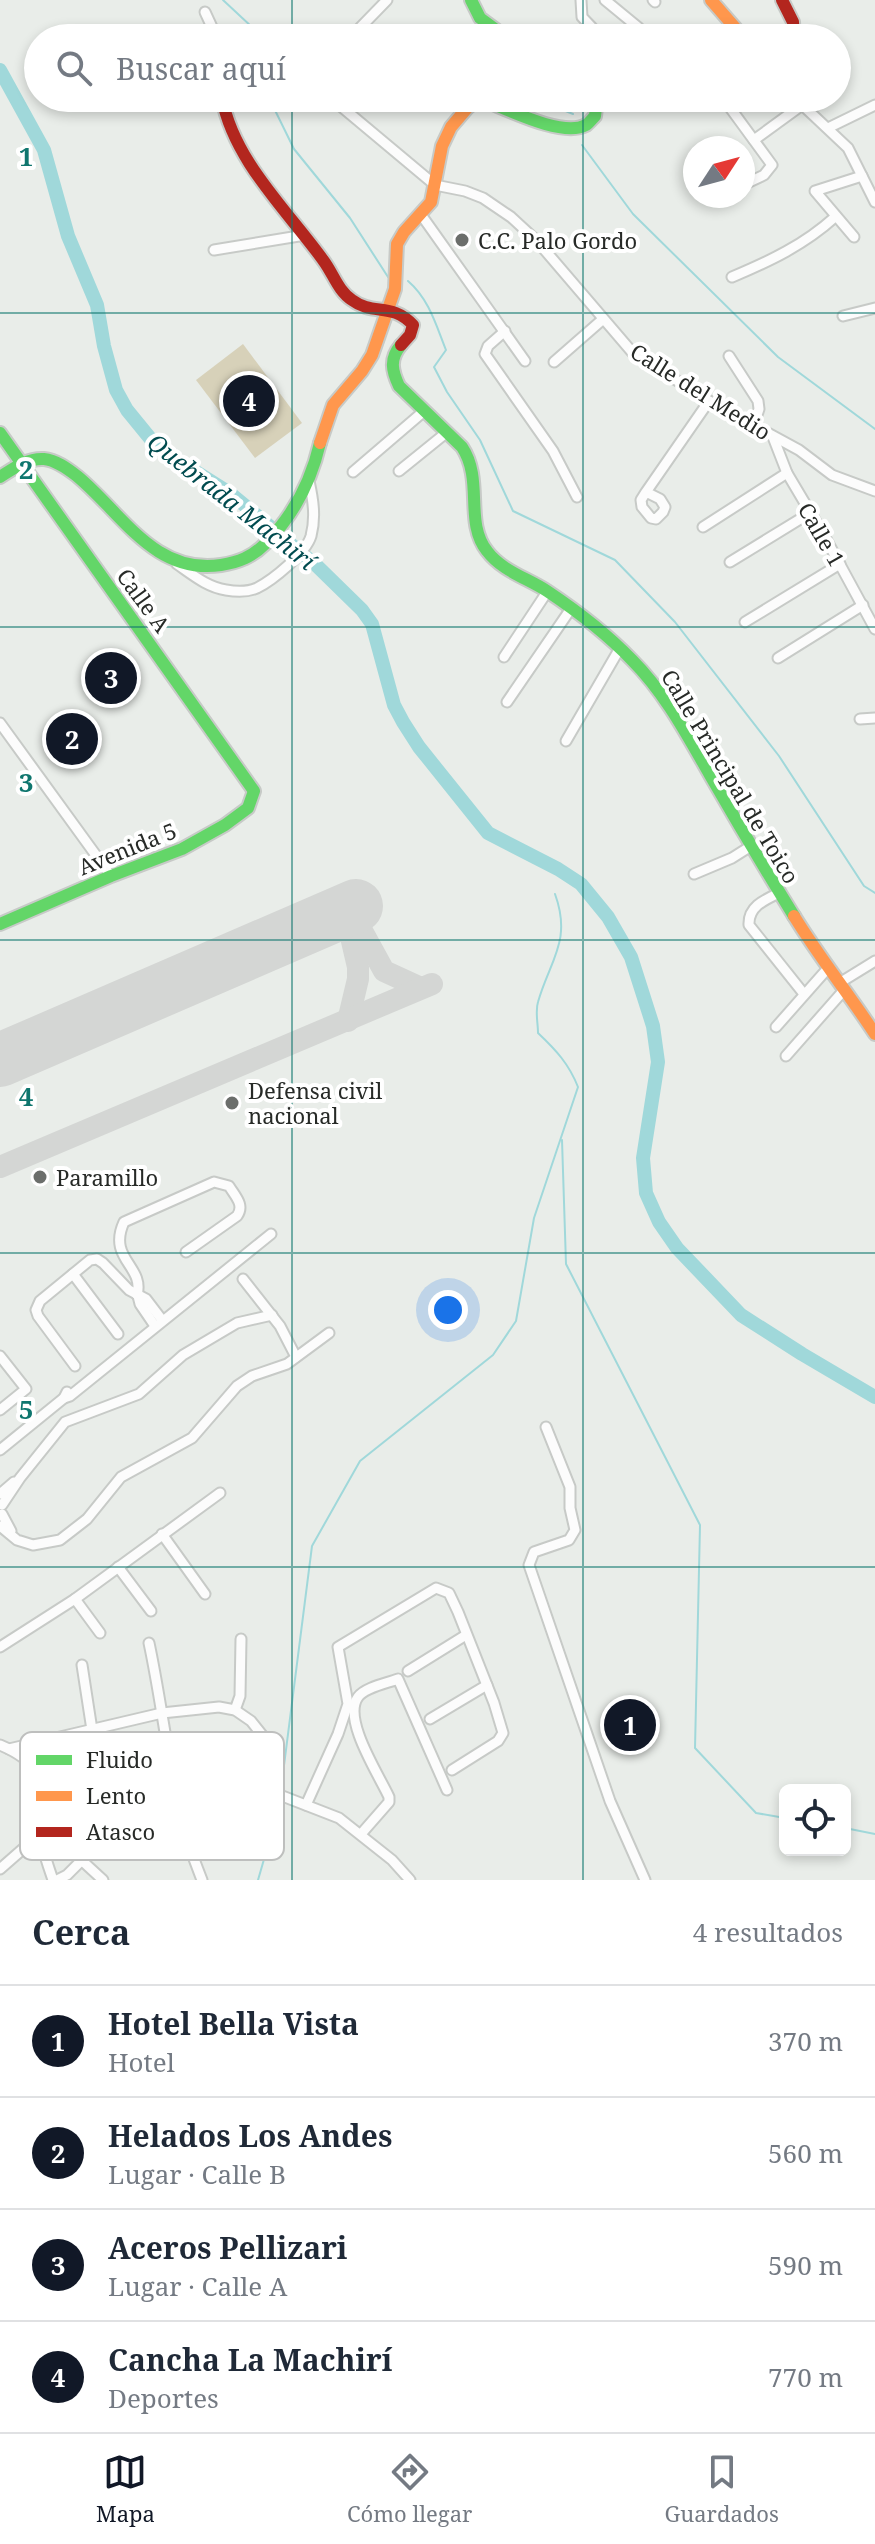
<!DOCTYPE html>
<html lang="es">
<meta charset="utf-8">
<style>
:root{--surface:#fff;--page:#f6f6f7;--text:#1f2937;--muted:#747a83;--line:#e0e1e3;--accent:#111827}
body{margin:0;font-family:"Noto Serif",serif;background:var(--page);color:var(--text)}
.controls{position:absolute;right:24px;bottom:24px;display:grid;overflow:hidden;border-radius:12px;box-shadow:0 4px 12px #0003}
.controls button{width:72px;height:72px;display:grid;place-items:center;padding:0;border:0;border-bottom:2px solid var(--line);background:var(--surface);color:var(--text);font:40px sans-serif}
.compass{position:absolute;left:683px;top:136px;width:72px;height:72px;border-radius:50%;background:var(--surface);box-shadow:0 4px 12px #0003;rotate:54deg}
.you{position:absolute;left:448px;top:1310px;width:28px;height:28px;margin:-20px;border:6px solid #fff;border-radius:50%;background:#1a73e8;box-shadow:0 0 0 12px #1a73e833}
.badge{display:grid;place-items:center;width:52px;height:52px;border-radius:50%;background:var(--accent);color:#fff;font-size:26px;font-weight:700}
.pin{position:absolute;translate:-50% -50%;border:4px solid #fff;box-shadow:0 2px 8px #0006}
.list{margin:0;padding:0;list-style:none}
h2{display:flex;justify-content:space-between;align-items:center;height:104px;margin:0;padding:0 32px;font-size:34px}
h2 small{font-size:26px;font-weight:400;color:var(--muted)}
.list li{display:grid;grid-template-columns:52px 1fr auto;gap:24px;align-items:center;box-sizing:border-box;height:112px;padding:0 32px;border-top:2px solid var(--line)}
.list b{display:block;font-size:30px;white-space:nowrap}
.list p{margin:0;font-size:26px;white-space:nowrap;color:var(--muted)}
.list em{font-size:26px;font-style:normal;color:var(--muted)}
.icon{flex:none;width:44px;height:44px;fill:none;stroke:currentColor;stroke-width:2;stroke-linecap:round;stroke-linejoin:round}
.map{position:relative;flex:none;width:875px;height:1880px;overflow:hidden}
.search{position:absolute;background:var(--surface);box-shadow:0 4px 12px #0003;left:24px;right:24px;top:24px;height:88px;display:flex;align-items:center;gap:20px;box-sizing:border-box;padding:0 28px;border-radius:44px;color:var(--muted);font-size:30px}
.sheet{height:552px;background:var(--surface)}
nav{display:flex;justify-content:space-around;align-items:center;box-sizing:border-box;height:112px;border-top:2px solid var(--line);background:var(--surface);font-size:22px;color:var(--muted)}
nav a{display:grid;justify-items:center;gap:4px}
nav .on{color:var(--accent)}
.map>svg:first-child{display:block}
.green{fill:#d7d1b9}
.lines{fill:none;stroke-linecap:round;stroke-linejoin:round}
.stream{stroke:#a0d8da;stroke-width:2}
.river{stroke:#a0d8da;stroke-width:14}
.taxiway{stroke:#d4d6d4;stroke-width:22}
.runway{stroke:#d4d6d4;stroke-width:54}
.street-casing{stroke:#c7cac7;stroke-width:13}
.fast-casing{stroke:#c7cac7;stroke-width:16}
.slow-casing{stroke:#c7cac7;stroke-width:16}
.jam-casing{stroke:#c7cac7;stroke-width:16}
.street{stroke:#fcfcfc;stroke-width:9}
.fast{stroke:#63d668;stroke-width:12}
.slow{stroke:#ff974d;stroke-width:12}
.jam{stroke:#b3261e;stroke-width:12}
.grid{fill:none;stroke:#0f766e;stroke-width:2;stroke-opacity:0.55}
.poi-dot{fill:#6b6e6b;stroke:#fff;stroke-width:3}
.labels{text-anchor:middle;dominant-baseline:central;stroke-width:8;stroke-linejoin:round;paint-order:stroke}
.poi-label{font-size:22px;fill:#272a27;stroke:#fff;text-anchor:start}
.street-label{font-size:22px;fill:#272a27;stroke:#fff}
.water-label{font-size:24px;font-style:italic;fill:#004b4f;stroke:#fff}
.key{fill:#fff;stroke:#bebfbe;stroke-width:2}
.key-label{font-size:22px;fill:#272a27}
.grid-label{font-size:26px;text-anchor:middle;font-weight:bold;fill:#0f766e;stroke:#fff;stroke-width:8;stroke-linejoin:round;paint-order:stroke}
</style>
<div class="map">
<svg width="875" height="1880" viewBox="0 0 875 1880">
<rect width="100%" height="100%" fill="#e9ede9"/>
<path class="green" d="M243,344l59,79 -47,35 -59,-78z"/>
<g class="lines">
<g class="stream">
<path d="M223,0l30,28 2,10"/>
<path d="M255,29l17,9"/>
<path d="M269,98l25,51 56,69 38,59"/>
<path d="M534,98l39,16"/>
<path d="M582,145l51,69 145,143 97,72"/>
<path d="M408,281c21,18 28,44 38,69l-12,17 13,25 33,48 33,71 102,49 60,62 104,134 85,130 11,7"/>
<path d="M562,1140l4,124 134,261 -5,223 61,65 29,5"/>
<path d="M281,1789l31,-243 48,-85 133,-106 23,-34 18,-103 44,-131c-9,-23 -22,-37 -40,-54 0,-10 -3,-22 0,-31 12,-42 34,-61 17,-108"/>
<path d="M845,1828l30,6"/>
<path d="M258,1880l20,-69"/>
</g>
<path class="river" d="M0,70l44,80 24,86 29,69 7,41 12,44 11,20 31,38 73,46 86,72 45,44 10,14 22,81 9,17 16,25 69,86 70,36 23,15 27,33 23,40 22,69 5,36 -15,96 3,35 13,29 18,26 64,67 61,39 73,43"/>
<g class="taxiway">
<path d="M345,911l13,56v12l-10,42"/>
<path d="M356,920l28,51 37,17"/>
<path d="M0,1167l432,-183"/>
</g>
<path class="runway" d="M0,1060l356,-154"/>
<defs>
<g id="street">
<path d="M581,0l1,17 20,21"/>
<path d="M605,0l34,28"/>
<path d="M653,0l2,2"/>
<path d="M205,12l12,26"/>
<path d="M354,34l33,-34"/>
<path d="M331,98l104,87 30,6 18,7 28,19 26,24 95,111 77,49 90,49 33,25 43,16"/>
<path d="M723,98l49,67 -8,10 -21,10"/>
<path d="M795,98l53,50 27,54"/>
<path d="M828,128l47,-23"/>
<path d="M754,140l48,-35"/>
<path d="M712,197l2,-1"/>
<path d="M422,216l103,145"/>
<path d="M854,237l-39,-46 47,-15"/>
<path d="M214,250l91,-15"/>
<path d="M732,277c38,-16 72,-32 103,-60"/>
<path d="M843,316l32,-8"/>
<path d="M505,331l-17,15 -3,8 68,97 24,46"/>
<path d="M729,356l29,45 1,8 -6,18"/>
<path d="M554,362l48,-42"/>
<path d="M773,437l14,36 38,64 50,92"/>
<path d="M399,471l47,-38"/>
<path d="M353,472l70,-60"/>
<path d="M646,492l14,7 5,8 -2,5 -7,7 -5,-1 -9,-11 -1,-7 5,-8 63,-91"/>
<path d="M703,527l84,-54"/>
<path d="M730,562l80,-49"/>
<path d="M177,564c16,11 30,23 49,26 11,2 22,2 31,-2 16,-8 49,-35 54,-52 5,-19 2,-37 -2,-55"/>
<path d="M745,622l95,-58"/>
<path d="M504,657l43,-65"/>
<path d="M778,658l85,-53"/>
<path d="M507,702l63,-92"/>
<path d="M860,719l15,-1"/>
<path d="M0,723l111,153"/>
<path d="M566,741l54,-93"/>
<path d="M694,874l38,-16 19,-12"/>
<path d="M779,893c-15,7 -31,14 -30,32l55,69"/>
<path d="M841,982l34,-21"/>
<path d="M776,1027l53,-60"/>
<path d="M786,1056l59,-67"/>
<path d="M73,1274l45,60"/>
<path d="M243,1279l37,47 16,31"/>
<path d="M137,1295c8,-29 -30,-36 -13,-73l90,-40 15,4c6,10 16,19 8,30l-51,36"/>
<path d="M138,1296l2,8 15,22"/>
<path d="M0,1356l26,33 -26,21"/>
<path d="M75,1366l-37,-50 -2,-6 4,-9 50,-41 7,-1 6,4 26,27 17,9 16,21"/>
<path d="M64,1398l6,-2 201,-162"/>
<path d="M546,1427l24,60v21l5,22 -6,10 -35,12 -5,13 81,236 35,79"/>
<path d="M0,1450l64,-52 3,-6"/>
<path d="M0,1494l14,-12"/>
<path d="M2,1505l18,-27 45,-56 74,-28 44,-39 54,-32 35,-8"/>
<path d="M2,1514l9,17"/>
<path d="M0,1526l17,14 16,5 27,-5 27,-21 34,-42 71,-39 45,-52 15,-10 35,-12 42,-31"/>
<path d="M162,1534l43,60"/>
<path d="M118,1567l33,44"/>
<path d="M75,1599l25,34"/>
<path d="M149,1643c17,79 22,162 53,237"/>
<path d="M0,1647l75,-48 145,-106"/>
<path d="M82,1665l10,65"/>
<path d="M408,1671l58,-36"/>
<path d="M235,1710l5,-14 1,-57"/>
<path d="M430,1719l57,-34"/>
<path d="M0,1745c50,21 38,40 40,86 1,16 8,34 13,49"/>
<path d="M9,1749l153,-36 57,-6 16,3 16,11 12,15 2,47 7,9 67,26 53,42 18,20"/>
<path d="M306,1805l32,-71 10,-30 -10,-57 98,-59 13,5 9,19 36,91 9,30 -5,8 -46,29"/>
<path d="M53,1834l50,46"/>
<path d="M361,1834l28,-32v-5c-10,-22 -47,-78 -31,-100 7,-10 30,-14 40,-18l49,111"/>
<path d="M0,1869l40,-35"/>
<path d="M57,1880l10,-5 15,-15"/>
</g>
<g id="fast">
<path d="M471,0l9,18 27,20"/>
<path d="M468,107l13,-8c24,9 81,39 105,26 3,-2 6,-6 9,-9l2,-18"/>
<path d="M401,345c-12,14 -9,26 -2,41l63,61c22,33 2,75 25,104 15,20 40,27 60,40 30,20 60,43 85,69 33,33 55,75 78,115 27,47 55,94 84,141"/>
<path d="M0,433l254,358 -6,17 -23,17 -43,24 -71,27 -111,48"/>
<path d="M0,477c14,-9 27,-19 44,-18 12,1 24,10 33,17 45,37 77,99 144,89 18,-3 31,-8 44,-21 28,-28 46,-62 55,-101"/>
</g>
<g id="slow">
<path d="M711,0l33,38"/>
<path d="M320,443l13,-38 29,-34 10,-16 23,-66 2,-45 7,-12 27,-30 11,-56 9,-19 17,-20"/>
<path d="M794,916c25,41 55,78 81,118"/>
</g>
<g id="jam">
<path d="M782,0l11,22 1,16"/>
<path d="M222,98c12,63 65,112 101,162 10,13 15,31 29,40 21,16 40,2 61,25l-3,10 -9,10"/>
</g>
</defs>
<use href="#street" class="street-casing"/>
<use href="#fast" class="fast-casing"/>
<use href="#slow" class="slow-casing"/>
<use href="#jam" class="jam-casing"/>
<use href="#street" class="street"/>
<use href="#fast" class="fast"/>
<use href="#slow" class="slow"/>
<use href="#jam" class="jam"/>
</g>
<path class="grid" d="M292,0v38M583,0v38M292,98v1782M583,98v1782M0,313h875M0,627h875M0,940h875M0,1253h875M0,1567h875"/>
<g class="poi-dot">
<circle cx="462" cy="240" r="8"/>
<circle cx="232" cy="1103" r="8"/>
<circle cx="40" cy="1177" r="8"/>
</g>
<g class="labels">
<g class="poi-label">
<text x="478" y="240">C.C. Palo Gordo</text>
<text x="248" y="1090">Defensa civil<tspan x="248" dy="25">nacional</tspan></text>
<text x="56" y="1177">Paramillo</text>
</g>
<g class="street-label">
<text transform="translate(701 391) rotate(32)">Calle del Medio</text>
<text transform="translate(822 534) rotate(60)">Calle 1</text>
<text transform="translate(144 600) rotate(54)">Calle A</text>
<text transform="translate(731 776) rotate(59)">Calle Principal de Toico</text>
<text transform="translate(127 848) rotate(-22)">Avenida 5</text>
</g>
<g class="water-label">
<text transform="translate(232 501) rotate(38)">Quebrada Machirí</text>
</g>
</g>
<rect x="20" y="1732" width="264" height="128" rx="12" class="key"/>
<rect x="36" y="1755" width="36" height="10" fill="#63d668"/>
<rect x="36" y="1791" width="36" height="10" fill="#ff974d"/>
<rect x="36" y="1827" width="36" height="10" fill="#b3261e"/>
<g class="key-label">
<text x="86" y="1768">Fluido</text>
<text x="86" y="1804">Lento</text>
<text x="86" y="1840">Atasco</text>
</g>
<g class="grid-label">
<text x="26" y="166">1</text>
<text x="26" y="479">2</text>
<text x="26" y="792">3</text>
<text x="26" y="1106">4</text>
<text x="26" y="1419">5</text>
</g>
</svg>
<div class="controls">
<button><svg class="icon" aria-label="locate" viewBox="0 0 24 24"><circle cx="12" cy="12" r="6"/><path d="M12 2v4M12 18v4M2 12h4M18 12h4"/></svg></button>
</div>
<svg class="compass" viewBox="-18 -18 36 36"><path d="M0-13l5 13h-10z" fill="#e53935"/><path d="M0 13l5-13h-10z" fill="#747a83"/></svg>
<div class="you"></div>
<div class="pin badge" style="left:630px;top:1725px">1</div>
<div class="pin badge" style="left:72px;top:739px">2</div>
<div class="pin badge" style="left:111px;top:678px">3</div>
<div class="pin badge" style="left:249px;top:401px">4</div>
<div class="search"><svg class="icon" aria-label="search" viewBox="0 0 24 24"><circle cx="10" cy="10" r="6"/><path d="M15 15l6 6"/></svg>Buscar aquí</div>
</div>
<section class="sheet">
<h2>Cerca<small>4 resultados</small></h2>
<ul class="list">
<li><span class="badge">1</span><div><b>Hotel Bella Vista</b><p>Hotel</p></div><em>370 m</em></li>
<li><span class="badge">2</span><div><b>Helados Los Andes</b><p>Lugar · Calle B</p></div><em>560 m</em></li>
<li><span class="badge">3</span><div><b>Aceros Pellizari</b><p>Lugar · Calle A</p></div><em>590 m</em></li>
<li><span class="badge">4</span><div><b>Cancha La Machirí</b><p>Deportes</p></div><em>770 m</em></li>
</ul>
</section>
<nav>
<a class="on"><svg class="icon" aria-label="map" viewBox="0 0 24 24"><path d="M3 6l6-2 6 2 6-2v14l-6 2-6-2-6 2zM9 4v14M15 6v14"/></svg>Mapa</a>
<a><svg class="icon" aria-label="directions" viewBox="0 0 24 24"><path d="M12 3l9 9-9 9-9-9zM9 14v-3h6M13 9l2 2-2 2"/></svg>Cómo llegar</a>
<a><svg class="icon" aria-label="saved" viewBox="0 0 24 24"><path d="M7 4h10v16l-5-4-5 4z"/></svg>Guardados</a>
</nav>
